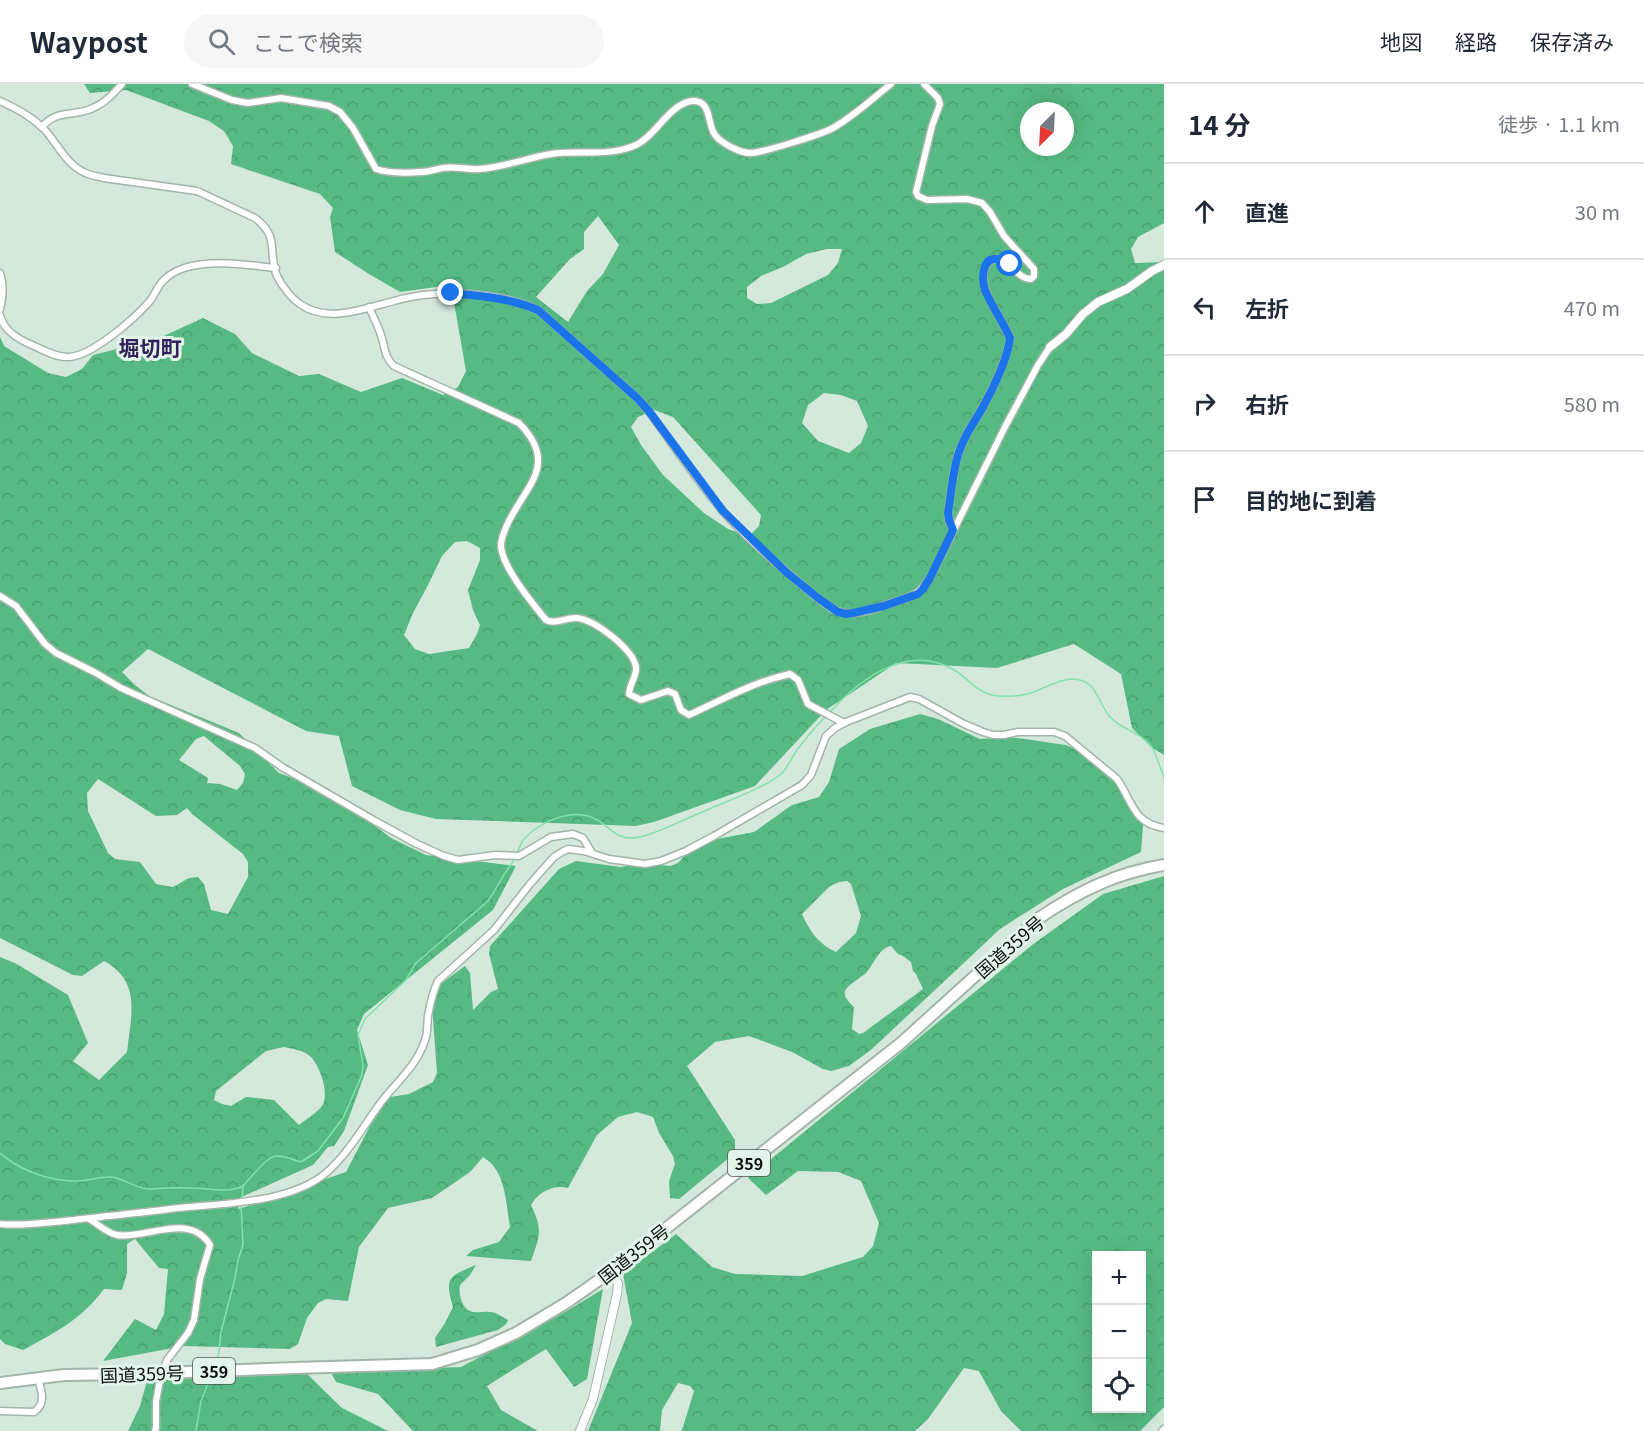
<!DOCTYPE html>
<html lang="ja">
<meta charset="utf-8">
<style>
:root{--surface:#fff;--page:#f6f6f7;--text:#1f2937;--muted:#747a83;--line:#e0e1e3}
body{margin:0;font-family:Georgia,"Noto Sans JP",serif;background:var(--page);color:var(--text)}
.controls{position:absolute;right:18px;bottom:18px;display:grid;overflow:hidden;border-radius:0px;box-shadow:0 6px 24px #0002}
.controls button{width:54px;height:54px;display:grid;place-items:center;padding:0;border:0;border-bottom:2px solid var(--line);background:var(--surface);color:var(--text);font:30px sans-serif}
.compass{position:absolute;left:1020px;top:18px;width:54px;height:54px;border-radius:50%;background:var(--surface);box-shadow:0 6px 24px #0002;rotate:204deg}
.stop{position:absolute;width:18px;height:18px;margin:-14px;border:4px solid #1a73e8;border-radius:50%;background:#fff}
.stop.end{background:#1a73e8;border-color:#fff;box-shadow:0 2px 6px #0008}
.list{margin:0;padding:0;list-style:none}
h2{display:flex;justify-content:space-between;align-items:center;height:78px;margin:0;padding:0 24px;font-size:26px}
h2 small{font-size:20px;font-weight:400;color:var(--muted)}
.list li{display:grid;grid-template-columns:39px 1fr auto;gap:18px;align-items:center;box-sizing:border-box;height:96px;padding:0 24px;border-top:2px solid var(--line)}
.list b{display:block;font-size:22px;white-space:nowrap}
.list em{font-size:20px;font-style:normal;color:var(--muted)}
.icon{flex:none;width:33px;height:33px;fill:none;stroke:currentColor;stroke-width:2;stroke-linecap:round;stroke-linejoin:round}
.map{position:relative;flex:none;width:1164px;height:1347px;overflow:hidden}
header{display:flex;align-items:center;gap:36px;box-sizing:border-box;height:84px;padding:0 30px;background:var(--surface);border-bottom:2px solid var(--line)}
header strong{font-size:28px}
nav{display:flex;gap:33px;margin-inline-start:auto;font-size:21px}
.search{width:420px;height:54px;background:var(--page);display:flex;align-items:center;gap:15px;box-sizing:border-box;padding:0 21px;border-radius:33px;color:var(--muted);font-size:22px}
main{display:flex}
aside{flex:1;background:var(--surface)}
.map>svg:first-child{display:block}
.forest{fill:url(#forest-crowns);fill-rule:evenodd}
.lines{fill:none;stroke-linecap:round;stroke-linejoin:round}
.stream{stroke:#81e3ab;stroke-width:1.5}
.minor-casing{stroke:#a3b5a9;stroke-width:9}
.tertiary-casing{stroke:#a3b5a9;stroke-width:10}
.trunk-casing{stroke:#a3b5a9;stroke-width:14}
.minor{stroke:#fff;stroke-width:6}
.tertiary{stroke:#fff;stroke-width:8}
.trunk{stroke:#fff;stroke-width:10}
.trunk-bridge-casing{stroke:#a3b5a9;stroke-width:14;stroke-linecap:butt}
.trunk-bridge{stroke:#fff;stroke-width:10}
.route{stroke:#1a73e8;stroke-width:8}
.labels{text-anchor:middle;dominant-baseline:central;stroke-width:6;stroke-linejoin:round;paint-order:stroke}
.shield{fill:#e3f5e9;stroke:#4c554f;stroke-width:1.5}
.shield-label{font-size:16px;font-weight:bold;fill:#0b110d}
.street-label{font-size:18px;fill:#0b110d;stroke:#e3f5e9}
.quarter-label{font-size:21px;font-weight:bold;fill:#32215c;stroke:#e3f5e9}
</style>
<header>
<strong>Waypost</strong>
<div class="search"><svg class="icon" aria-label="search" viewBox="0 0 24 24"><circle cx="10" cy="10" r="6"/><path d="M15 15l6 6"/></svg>ここで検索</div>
<nav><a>地図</a><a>経路</a><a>保存済み</a></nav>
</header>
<main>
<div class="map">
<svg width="1164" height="1347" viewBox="0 0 1164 1347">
<defs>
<pattern id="forest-crowns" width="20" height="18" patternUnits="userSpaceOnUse" patternTransform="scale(1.5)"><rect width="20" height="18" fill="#57ba84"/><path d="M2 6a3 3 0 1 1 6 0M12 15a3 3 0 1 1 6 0" fill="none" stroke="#4a9f71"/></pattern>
</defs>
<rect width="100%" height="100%" fill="#d5e8dc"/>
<g class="forest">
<path d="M84,0h1080v139l-26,14 -7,12 4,14 29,-1v493l-13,-8 -19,-19 -11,-54 -47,-30 -77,24 -101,-5 -70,47 -71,76 -101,36 -18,4 -200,-7 -36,-9 -48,-24 -13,-50 -33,-5 -158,-82 -26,23 13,13 14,11 90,37 40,40 53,20 59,45 35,17 90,11 -23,44 -129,104 -7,16 11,35 -24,66 -10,15 -6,1 -15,18 -78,35 4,9 107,-37 24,-46 20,-29 19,-3 24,-12 4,-9 -5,-68 3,-17 30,-22 5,7 3,37 18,-18 7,-3 -9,-35 1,-8 69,-77 17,-8 45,6 21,-4 28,3 8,-3 18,-20 58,-11 38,-27 27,-8 10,-15 10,-33 31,-20 50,-15 18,5 42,20 30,-2 56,8 18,8 25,20 30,35 4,18 -2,26 -78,37 -63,40 -128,120 -23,17 -18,5 -8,-2 -31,-17 -43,-16 -34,6 -28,24 48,74v10l-5,7 -51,42 -9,-1 -1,-17 6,-17 -2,-8 -14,-23 -6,-16 -16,-5 -19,5 -21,18 -29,53c-14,-4 -30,4 -37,17 12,25 9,31 0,56l-65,-5 7,-6 26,-8 11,-15c-4,-23 -4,-57 -27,-70l-13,15 -38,26 -44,10 -29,39 -11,54 -22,-2 -8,4 -11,15 -9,26 -8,5 -106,-3 -81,15 32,-42 21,11 8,-16 4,-45 -9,-1 -24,-29 -8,5v29l-5,17 -18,-1c-23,31 -48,43 -81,61l-18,-6 -5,-5v-382l15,6 53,32 20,48 -15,18 26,19 28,-28c4,-37 15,-70 -23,-91l-22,15 -9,-1 -73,-37v-601l4,9 44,27 18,4 16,-8 11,-14 64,-16 46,-21 32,16 17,19 47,23 20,-2 42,18 41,-14 41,17 15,-8 8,-16 -15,-86 -51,7 -31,-18 -34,-22 -5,-35 3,-9 -13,-14 -89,-30 2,-18 -9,-15 -15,-10 -83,-31 -36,3zM1029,27h36v36h-36zM598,132l21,29 -16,29 -16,17 -19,31 -32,-25 34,-38 14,-10v-17zM827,165h15l-4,14 -10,12 -57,28 -14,1 -10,-6v-11l14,-11 22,-9 23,-13zM824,309l17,2 16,6 11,25 -7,17 -12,10 -31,-12 -16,-18 6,-18zM654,326l19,7 88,98 -2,11 -10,10 -21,-7 -24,-16 -41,-38 -22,-30 -10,-18 7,-10zM467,457l13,7v12l-12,30 5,20 7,15 -3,9 -8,14 -40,6 -14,-5 -11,-14 9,-22 14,-26 15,-31 13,-14zM204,652l36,30 5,8 -2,9 -6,7 -17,-6 -13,-1 1,-5 -29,-18 17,-21zM98,695l58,37 21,-1 10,-7 5,6 51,40 5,8v15l-20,37 -17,-4 -7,-26 -6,-7 -9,1 -16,9 -17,-3 -16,-22 -25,-3 -7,-6 -20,-42 -1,-18zM847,797l4,3 10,32 -5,17 -20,19c-17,-7 -27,-22 -34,-38l28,-28 9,-4zM891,862l7,8 5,2 8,6 2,9 3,3 7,15 -60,44 -4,1 -7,-5 2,-22c-4,-4 -11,-10 -9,-16 1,-4 16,-14 21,-18 8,-9 13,-25 25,-27zM284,963c9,2 20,3 27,10 9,10 19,37 11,49 -4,6 -17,14 -23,19l-25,-25 -28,-3 -15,9 -9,-2 -8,-4 2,-9 50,-40z"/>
<path d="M1164,792v531l-24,24h-119l-20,-20 -22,-40 -15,-3 -36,51 -13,12h-234l2,-4 11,-36 -4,-5 -12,-3 -16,27 -2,21h-72l44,-108 -9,-49 53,-40 36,33 23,7 67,2 61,-19 10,-11 6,-23 -18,-42 -23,-9 -40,-1 -32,24 -18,-17 284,-233 71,-51zM1096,1172h46v152h-46z"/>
<path d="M476,1181l-6,10 -10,10c-2,8 2,23 10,26 6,3 14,0 20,1 6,0 12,5 18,8l-2,4 -8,6 -62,17 -1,-9 10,-15 8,-16c-9,-30 -4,-31 23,-42z"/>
<path d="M603,1205l-16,90 -13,8 -28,-38 -59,37 14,24 37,21h-125l-35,-37 -42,-12 -6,-11 131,-4 104,-55z"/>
<path d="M218,1281l87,7 37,36 46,23h-260l12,-25 7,-25 11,-13z"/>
</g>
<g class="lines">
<g class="stream">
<path d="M830,628c31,-34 78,-69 124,-42 14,8 21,21 38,25 15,3 35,1 49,-6 10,-4 20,-10 31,-10 26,0 25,24 39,39 11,12 32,15 41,29 5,9 8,21 12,30"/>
<path d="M517,770c2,-6 4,-12 8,-16 14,-15 42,-28 63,-22 22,6 25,27 52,21 21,-5 40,-16 60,-24 19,-9 68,-26 82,-40 6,-6 10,-16 15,-23 9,-12 19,-24 30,-35"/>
<path d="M0,1069c5,4 10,8 15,11 19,11 43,18 64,17 12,-1 22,-5 33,-4 13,2 23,11 36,12 15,-1 29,-2 43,-1 17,0 37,6 52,-2 8,-8 23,-29 33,-30 8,-1 17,4 25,6l17,-11 25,-33 19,-43 1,-10 -5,-30 7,-16 41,-39 10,-17 71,-61c6,-7 9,-14 14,-22 4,-8 10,-14 14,-22"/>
<path d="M242,1116l1,-14"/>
<path d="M215,1282l4,-14 2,-20 14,-54 3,-18 5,-15 -2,-41"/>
<path d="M196,1347l5,-30 10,-25"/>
</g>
<defs>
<g id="minor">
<path d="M192,0l40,16 16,3 33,-5 48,8 11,6 13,16 23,41c12,4 32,4 45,3 8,0 15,-3 22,-4 13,-2 24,2 37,1 24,-2 47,-11 71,-15 27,-4 59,3 85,-9 20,-9 33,-41 56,-44 20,-2 15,24 23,34 6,8 25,18 35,18 12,0 72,-19 83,-25 21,-12 39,-29 58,-44"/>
<path d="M924,0l14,14 2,6 -8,22 -16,66 2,4 9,4 40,-1 15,4 8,9 14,24 30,33v7l-3,3c-13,0 -19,-16 -31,-19 -18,-5 -19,20 -14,31 6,16 17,31 24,47 -2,19 -17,51 -27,69 -6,11 -14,21 -19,33 -11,22 -12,49 -16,73l1,7 4,10"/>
<path d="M0,17c17,8 31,15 44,28 15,16 23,39 47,46 4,1 9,2 13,3l93,13 58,27c26,20 12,34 22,58 5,10 14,22 23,28 27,20 66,4 94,-3 13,-4 27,-6 41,-7 34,-3 72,2 103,16l99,88 11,12c24,33 47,68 74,100 22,26 54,53 80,75 11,9 29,26 42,28 12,2 34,-5 45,-9 21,-8 28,-6 41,-26l75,-151 33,-62 12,-18"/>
<path d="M42,43c14,-18 33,-10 51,-19 12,-5 21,-15 29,-24"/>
<path d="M0,189c4,13 3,23 0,36"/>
<path d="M369,223c4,9 9,19 12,28 4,12 3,22 13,31l125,57c41,42 6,63 -12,102 -3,7 -6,13 -6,21 1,21 32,58 45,74 10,5 20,-3 31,-2 18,2 56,31 59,49 1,9 -7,18 -7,27l12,6 27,-9 7,3 6,16 8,5c35,-16 64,-33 101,-41l8,6 10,24 36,19"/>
<path d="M0,231c4,16 18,24 32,30 11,5 23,12 35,12 23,1 67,-38 82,-55 4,-4 6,-10 10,-16 5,-8 15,-15 25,-18 29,-9 62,-3 92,0"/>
<path d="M0,512l16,10 29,38 11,9 40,20 25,15 134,60 27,19 93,54 42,23 27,12 14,4 37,-5 24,1 32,-19 22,-3 10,4 9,15"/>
<path d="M89,1135c9,5 18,14 28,16 27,5 73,-24 93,10l-10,34 -6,41 -6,13 -21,27 -8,25 -3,17v26l-1,3"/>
<path d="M0,1140c21,2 43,-1 64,-3 33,-4 66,-7 99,-11 49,-7 124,-4 163,-37 23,-20 38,-48 56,-72 14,-18 34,-35 42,-58 4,-8 3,-18 4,-27 2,-12 5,-24 10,-35l56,-51 36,-46 24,-27 8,-5 6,-3 16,2 25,8 36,5 16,-3 25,-10 28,-15 88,-51 9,-10 15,-39 9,-8 11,-6 64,-25 9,2 45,25 19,8 10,3h11l14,-3h36l11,4 52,43c15,21 16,45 47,49"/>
<path d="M0,1327l34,1c13,-9 7,-21 4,-34"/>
<path d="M1162,1347l2,-2"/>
</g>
<g id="tertiary">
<path d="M1050,263l16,-13 17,-20 15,-12 29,-13 25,-18 12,-6"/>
<path d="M580,1347l13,-32 24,-105 1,-10 -6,-13"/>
</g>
<g id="trunk">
<path d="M294,1284l138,-4 46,-14 38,-17 50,-30 46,-32 289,-228 138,-125c40,-27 77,-45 125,-53"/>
<path d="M0,1299l64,-8 70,-1"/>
</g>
</defs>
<use href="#minor" class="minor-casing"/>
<use href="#tertiary" class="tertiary-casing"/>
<use href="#trunk" class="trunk-casing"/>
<use href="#minor" class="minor"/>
<use href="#tertiary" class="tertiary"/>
<use href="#trunk" class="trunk"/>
<defs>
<path id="trunk-bridge" d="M134,1290l160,-6"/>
</defs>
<use href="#trunk-bridge" class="trunk-bridge-casing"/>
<use href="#trunk-bridge" class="trunk-bridge"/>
</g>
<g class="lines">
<path class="route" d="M451,209c30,3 59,5 87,17l99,88 11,12 75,101 63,61 32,26 20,14 8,2 7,-1 31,-7 34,-12 5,-5 7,-11 23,-48 -4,-10 -1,-7c4,-24 5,-51 16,-73 5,-11 13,-22 19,-33 10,-18 25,-49 27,-69 -7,-16 -19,-33 -25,-48 -3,-9 -4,-32 11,-31 5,1 9,3 14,5"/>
</g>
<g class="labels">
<g class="shield">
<rect x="728" y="1066" width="42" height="26" rx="4.5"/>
<rect x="193" y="1274" width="42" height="26" rx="4.5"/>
</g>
<g class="shield-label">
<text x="749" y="1079">359</text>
<text x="214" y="1287">359</text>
</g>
<g class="street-label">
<text transform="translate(1009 862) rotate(-41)">国道359号</text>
<text transform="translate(633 1169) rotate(-38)">国道359号</text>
<text transform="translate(142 1289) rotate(-2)">国道359号</text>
</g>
<g class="quarter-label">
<text x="150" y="263">堀切町</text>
</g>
</g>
</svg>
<div class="controls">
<button>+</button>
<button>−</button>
<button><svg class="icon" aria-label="locate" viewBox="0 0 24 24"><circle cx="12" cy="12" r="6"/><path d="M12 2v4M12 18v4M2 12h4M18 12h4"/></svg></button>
</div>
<svg class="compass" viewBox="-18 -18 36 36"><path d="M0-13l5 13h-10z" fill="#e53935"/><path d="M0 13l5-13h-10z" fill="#747a83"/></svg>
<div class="stop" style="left:1010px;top:180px"></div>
<div class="stop end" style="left:451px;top:209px"></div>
</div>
<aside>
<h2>14 分<small>徒歩 · 1.1 km</small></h2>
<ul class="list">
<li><svg class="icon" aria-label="ahead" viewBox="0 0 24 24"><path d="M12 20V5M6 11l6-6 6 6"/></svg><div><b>直進</b></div><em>30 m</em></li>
<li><svg class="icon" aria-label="left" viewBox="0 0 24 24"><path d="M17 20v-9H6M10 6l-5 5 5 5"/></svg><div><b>左折</b></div><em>470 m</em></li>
<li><svg class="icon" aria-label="right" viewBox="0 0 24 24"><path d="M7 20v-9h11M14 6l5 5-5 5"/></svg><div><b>右折</b></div><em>580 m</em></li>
<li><svg class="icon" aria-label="arrive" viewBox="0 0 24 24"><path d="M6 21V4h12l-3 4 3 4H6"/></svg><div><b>目的地に到着</b></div></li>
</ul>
</aside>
</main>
